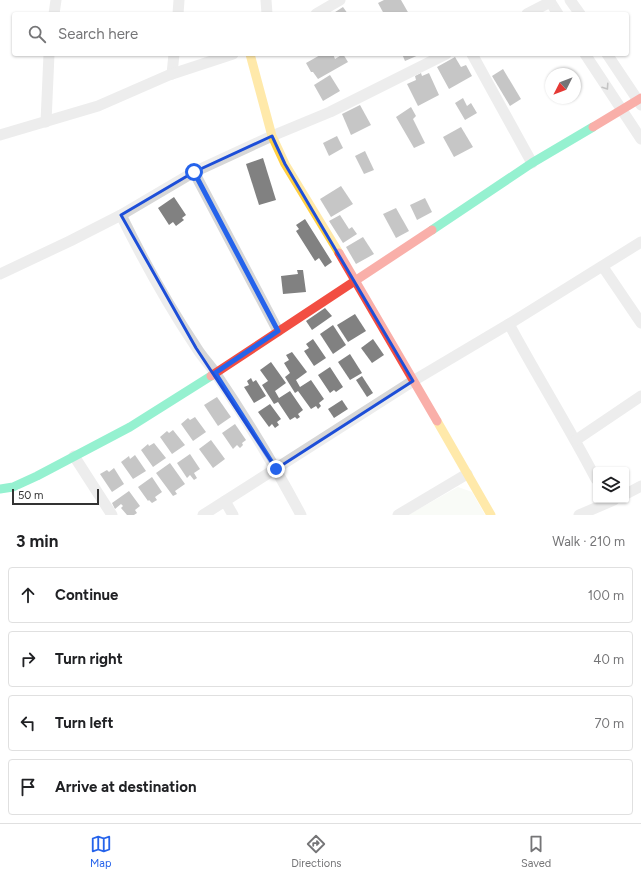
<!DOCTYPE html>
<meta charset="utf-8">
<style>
:root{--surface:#fff;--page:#f2f2f2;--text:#202124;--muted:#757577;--line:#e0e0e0;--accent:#2563eb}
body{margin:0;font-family:Figtree,sans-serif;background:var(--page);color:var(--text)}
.controls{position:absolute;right:12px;bottom:12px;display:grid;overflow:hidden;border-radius:4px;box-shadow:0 1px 3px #0004}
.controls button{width:36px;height:36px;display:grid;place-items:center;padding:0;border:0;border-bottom:1px solid var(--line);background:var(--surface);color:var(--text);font:20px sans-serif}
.compass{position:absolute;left:545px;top:68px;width:36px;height:36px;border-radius:50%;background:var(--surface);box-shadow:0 1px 3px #0004;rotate:228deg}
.scale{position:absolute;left:12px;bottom:10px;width:87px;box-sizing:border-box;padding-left:4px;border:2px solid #333;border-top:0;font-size:11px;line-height:14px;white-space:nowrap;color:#333;-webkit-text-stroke:3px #fff;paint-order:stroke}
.stop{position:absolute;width:12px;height:12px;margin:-9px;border:3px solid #2563eb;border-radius:50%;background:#fff}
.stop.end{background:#2563eb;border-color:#fff;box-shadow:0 1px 4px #0008}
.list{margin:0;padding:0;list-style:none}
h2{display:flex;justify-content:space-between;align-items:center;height:52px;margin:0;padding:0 16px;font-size:17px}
h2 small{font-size:13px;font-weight:400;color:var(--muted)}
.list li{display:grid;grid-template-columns:26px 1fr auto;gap:12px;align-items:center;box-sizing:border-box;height:56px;margin:0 8px 8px;padding:0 8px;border:1px solid var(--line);border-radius:4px}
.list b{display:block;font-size:15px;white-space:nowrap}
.list em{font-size:13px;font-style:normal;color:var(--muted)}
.icon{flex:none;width:22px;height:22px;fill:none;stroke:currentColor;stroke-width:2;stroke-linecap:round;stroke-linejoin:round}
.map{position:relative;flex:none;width:641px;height:515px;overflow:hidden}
.search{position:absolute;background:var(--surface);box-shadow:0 1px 3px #0004;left:12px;right:12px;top:12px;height:44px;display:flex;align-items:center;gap:10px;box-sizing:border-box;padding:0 14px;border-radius:4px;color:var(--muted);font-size:15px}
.sheet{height:308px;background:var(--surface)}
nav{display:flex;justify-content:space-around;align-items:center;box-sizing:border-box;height:56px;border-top:1px solid var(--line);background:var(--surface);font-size:11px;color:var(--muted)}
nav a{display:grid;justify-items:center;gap:2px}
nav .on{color:var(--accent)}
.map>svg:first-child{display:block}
.green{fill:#f1f5ed}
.building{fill:#818181}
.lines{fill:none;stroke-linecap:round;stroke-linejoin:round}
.street{stroke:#d7d7d7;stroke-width:11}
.fast{stroke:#16e098;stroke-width:9}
.slow{stroke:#ffcf43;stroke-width:9}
.jam{stroke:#f24e42;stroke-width:9}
.oneway{stroke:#7d7d7d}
.route{stroke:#2563eb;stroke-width:5}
.marked{fill:none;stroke:#1d4ed8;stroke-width:3;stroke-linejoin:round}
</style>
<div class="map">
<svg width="641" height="515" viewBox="0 0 641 515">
<rect width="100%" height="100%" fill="#fff"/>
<path class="green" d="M458,487l14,5 13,23h-77z"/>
<g class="building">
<path d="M384,0h17l8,14h-25l-6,-11z"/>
<path d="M343,7l5,7h-16z"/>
<path d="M322,54h11l2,5 8,-5 5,8 -30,17 -5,-7h-2l-5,-9z"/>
<path d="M402,54h19l-16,7z"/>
<path d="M455,57l6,10 5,-2 6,11 -23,13 -12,-22z"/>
<path d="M503,69l18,30 -11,7 -18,-30z"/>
<path d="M421,73l1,3 7,-3 10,22 -21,11 -11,-22 9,-4 -1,-4z"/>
<path d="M330,75l10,16 -17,10 -9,-16z"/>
<path d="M463,98l4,8 4,-3 6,10 -12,7 -10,-17z"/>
<path d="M360,105l11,20 -20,10 -9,-21z"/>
<path d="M411,107l5,9 -3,3 12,24 -11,5 -18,-31z"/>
<path d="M461,127l12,20 -19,10 -11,-20z"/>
<path d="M337,136l6,12 -14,8 -6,-13z"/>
<path d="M365,151l9,19 -10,4 -9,-18z"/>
<path d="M263,158l13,42 -17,5 -13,-41z"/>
<path d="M341,186l12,18 -22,13 -11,-18z"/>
<path d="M174,197l12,18 -4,3 2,2 -8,6 -3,-4 -4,3 -11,-17z"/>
<path d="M425,198l7,14 -15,8 -7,-15z"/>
<path d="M396,208l13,23 -13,7 -13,-24z"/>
<path d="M340,215l9,14 3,-2 5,7 -14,9 -14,-22z"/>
<path d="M305,219l27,43 -7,5 -6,-9 -4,3 -19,-30 3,-2 -3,-4z"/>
<path d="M363,237l11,17 -18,10 -10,-17z"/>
<path d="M297,270h6l3,22 -23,2 -2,-18 17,-2z"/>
<path d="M325,308l7,8 -20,14 -6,-9z"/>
<path d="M355,314l11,17 -18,11 -11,-17z"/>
<path d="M333,325l13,20 -13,9 -13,-20z"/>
<path d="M313,339l13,19 -12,8 -10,-15 5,-3 -3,-4z"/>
<path d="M373,339l11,16 -12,8 -11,-15z"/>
<path d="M292,352l15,20 -11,8 4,7 11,-7 13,19 -5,4 2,3 -3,3 -2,-3 -5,3 -13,-18 -3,2 -10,-16 5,-4 -6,-10 5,-3 -3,-5z"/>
<path d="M350,354l12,19 -12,7 -12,-18z"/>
<path d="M271,362l15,21 -11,8 4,7 11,-7 13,19 -5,4 2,3 -3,2 -2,-2 -5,3 -12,-18 -4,2 -12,-19 6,-4 -8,-11z"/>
<path d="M330,367l13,20 -7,5 -2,-2 -4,3 -12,-18z"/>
<path d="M362,376l11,17 -6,4 -11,-17z"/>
<path d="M251,378l2,4 3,-2 10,16 -12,7 -10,-16 5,-2 -2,-4z"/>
<path d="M217,397l14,20 -13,9 -14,-21z"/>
<path d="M342,400l6,9 -14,9 -6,-9z"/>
<path d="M270,404l11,15 -4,3 2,3 -4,3 -3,-4 -3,3 -11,-15z"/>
<path d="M195,417l11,15 -13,9 -12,-17 7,-6 2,2z"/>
<path d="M235,424l11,16 -4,3 1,2 -3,3 -3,-3 -4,4 -11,-16z"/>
<path d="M173,430l12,15 -13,9 -12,-17 7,-6 2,2z"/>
<path d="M211,440l14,19 -12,9 -14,-19z"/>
<path d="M154,443l12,15 -13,9 -12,-17 7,-6 1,2z"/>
<path d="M190,454l10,15 -6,4 3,5 -3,2 -4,-5 -3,3 -10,-15z"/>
<path d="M135,455l11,16 -13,8 -12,-17 8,-6 1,3z"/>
<path d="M170,463l15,21 -10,7 2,3 -4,2 -17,-23z"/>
<path d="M114,468l10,16 -12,8 -12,-18 7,-4 2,2z"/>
<path d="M152,477l10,15 -7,5 2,3 -5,3 -3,-3 -1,1 -10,-14z"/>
<path d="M129,491l11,15 -5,4 2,3 -3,2h-7l-6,-7 2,-2 -2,-2 -6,5 -3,-6z"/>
</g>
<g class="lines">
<g class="street">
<path d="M266,0l1,14"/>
<path d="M549,0l9,14"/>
<path d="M570,0l10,14"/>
<path d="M54,14l2,-14"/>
<path d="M178,14l1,-14"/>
<path d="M316,14l24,-14"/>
<path d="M527,14l23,-12"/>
<path d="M472,54l60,109"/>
<path d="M585,54l56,85"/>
<path d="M607,54l34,51"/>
<path d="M172,74l2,-20"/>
<path d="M46,122l3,-68"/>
<path d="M0,135l98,-29 71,-31 64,-21"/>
<path d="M194,172l84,159"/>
<path d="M121,215c22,45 47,90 75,132 6,10 14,18 20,27 31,46 59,92 85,141"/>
<path d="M603,267l38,56"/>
<path d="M0,274l70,-33 51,-26 73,-43 78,-36 58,-24 116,-58"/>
<path d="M509,324c28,52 60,103 87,155"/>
<path d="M576,440l65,-44"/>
<path d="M74,456l38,59"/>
<path d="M626,494l15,-8"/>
<path d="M225,501l8,14"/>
<path d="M203,515l210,-134 96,-57 132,-82"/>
<path d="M398,515l69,-41"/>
<path d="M579,515l35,-15"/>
</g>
<g class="fast">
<path d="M432,230l100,-67 61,-36"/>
<path d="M0,489l13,-2 24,-11 93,-49 81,-51"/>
</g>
<g class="slow">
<path d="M250,54l22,82 13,28 54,89"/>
<path d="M437,421l54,94"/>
</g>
<g class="jam">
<path d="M593,127l48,-29"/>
<path d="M339,253l98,168"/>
<path d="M211,376l221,-146"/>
</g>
</g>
<defs><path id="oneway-chevron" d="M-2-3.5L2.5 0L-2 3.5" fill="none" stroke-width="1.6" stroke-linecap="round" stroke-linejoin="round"/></defs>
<use class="oneway" href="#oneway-chevron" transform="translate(606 87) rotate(56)"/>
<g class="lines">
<path class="route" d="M194,172l84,159 -63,42 61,96"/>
</g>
<path d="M0 0H641V515H0ZM272,136l13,28 128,217 -137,88 -80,-121 -75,-133 73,-43z" fill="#fff" fill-opacity=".55" fill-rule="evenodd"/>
<path class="marked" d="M272,136l13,28 128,217 -137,88 -80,-121 -75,-133 73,-43z"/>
</svg>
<div class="controls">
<button><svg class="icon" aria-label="layers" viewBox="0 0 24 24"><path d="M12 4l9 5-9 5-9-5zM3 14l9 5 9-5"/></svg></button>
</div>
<svg class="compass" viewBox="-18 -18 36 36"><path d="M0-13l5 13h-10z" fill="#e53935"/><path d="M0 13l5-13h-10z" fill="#757577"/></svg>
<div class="scale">50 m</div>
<div class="stop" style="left:194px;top:172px"></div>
<div class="stop end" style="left:276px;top:469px"></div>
<div class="search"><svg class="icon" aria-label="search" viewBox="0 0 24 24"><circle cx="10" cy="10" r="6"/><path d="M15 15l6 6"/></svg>Search here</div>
</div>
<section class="sheet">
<h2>3 min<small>Walk · 210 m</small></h2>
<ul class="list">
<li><svg class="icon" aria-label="ahead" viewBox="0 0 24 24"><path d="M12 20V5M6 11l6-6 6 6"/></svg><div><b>Continue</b></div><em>100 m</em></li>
<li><svg class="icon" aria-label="right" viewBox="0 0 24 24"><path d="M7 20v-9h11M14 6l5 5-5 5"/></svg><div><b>Turn right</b></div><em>40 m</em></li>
<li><svg class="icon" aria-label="left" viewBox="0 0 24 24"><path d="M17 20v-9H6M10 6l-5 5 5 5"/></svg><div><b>Turn left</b></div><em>70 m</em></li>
<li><svg class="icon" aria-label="arrive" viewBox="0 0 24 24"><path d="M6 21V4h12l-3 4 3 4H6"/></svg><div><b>Arrive at destination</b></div></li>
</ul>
</section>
<nav>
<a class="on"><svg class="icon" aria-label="map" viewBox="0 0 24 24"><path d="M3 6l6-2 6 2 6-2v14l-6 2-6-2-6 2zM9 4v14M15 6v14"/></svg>Map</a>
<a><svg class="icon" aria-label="directions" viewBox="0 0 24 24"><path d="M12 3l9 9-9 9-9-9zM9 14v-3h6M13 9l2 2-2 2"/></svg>Directions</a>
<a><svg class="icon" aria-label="saved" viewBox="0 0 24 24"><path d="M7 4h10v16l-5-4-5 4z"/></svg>Saved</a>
</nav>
